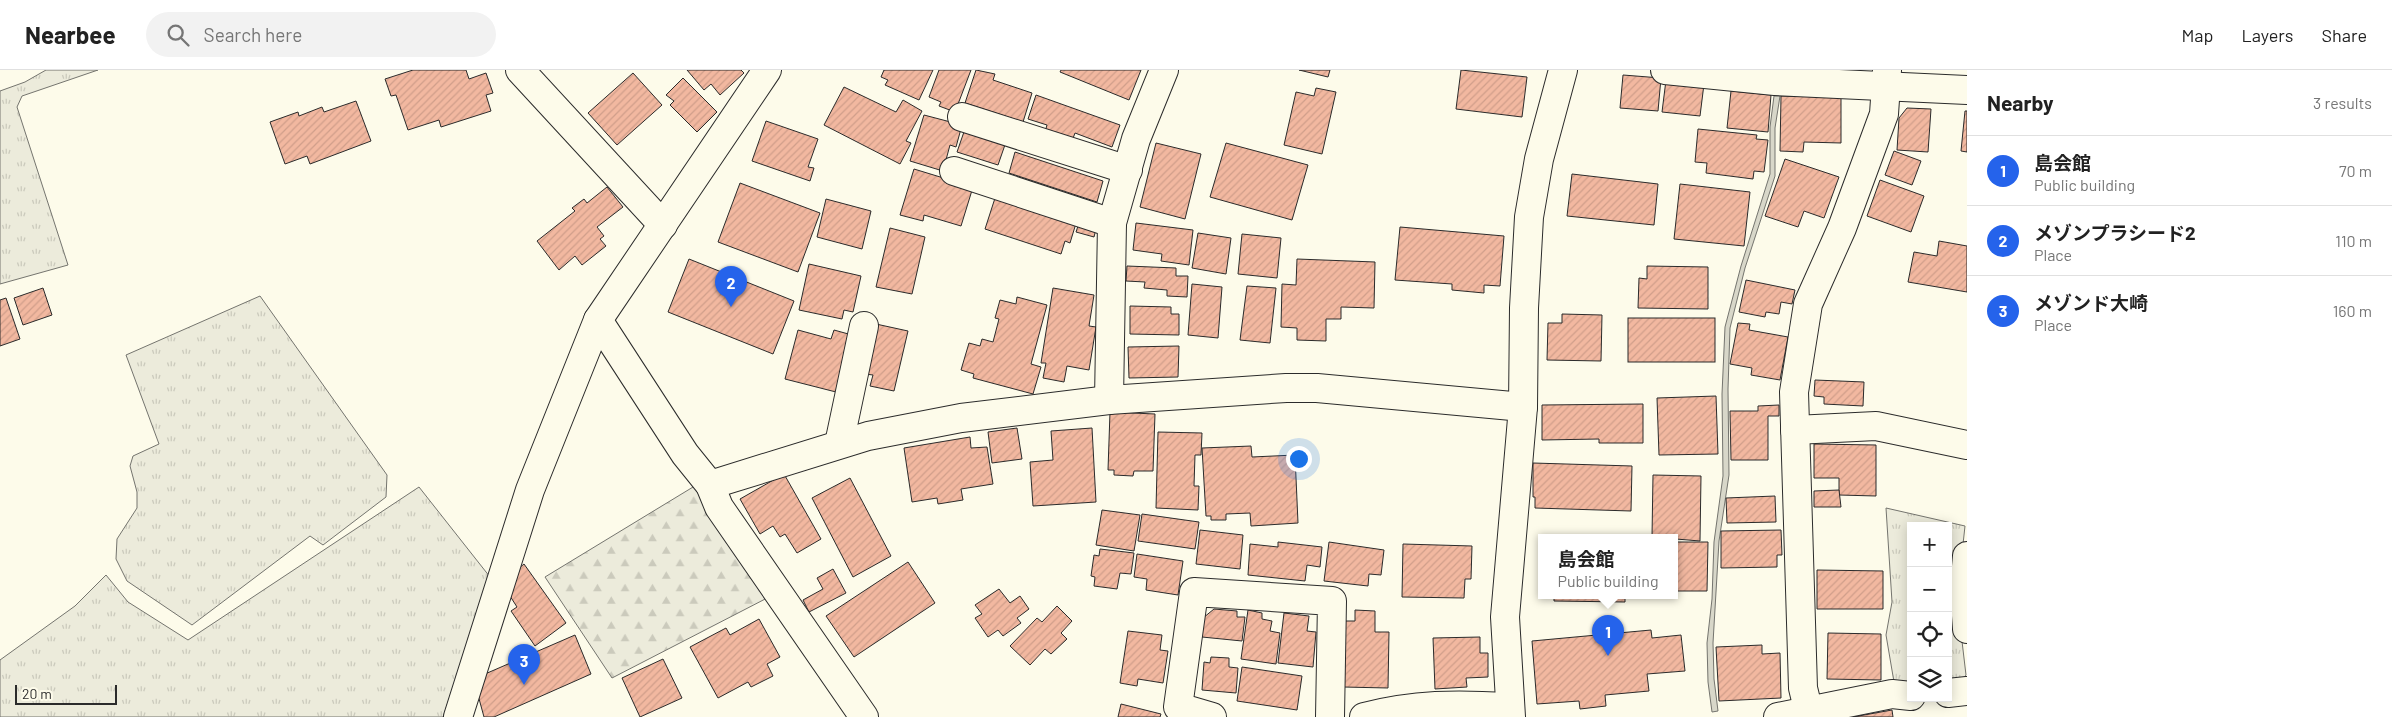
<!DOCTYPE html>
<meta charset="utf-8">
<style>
:root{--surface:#fff;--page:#f2f2f2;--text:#222;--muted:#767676;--line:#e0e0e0;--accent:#2563eb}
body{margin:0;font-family:Barlow,"Noto Sans JP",sans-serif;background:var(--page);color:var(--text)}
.controls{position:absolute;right:15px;bottom:15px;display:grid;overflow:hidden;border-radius:0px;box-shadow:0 2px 12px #0003}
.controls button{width:45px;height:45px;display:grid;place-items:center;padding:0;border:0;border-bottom:1px solid var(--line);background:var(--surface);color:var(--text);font:25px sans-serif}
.scale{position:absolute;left:15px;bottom:12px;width:102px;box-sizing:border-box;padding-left:5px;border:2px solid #2b2b2b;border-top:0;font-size:14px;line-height:18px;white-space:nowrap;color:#2b2b2b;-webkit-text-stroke:4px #fdfbea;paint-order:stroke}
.you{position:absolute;left:1298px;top:388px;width:18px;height:18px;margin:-12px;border:4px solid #fff;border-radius:50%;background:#1a73e8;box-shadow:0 0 0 8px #1a73e833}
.badge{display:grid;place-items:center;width:32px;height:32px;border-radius:50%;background:var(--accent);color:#fff;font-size:16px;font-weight:700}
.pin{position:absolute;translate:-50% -41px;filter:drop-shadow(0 1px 2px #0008)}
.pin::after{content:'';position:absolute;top:26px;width:18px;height:15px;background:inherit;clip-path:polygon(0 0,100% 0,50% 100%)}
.popup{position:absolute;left:1538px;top:464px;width:140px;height:65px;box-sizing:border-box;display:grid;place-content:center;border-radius:0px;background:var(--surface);filter:drop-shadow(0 1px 4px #0005);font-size:16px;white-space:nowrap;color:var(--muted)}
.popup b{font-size:19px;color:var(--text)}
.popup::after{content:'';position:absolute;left:50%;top:100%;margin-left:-10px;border:10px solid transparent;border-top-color:var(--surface)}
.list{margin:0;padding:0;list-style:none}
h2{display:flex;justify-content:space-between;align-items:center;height:65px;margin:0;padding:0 20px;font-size:21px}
h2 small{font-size:16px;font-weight:400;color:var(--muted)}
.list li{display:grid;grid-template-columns:32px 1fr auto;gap:15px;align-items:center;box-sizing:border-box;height:70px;padding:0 20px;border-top:1px solid var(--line)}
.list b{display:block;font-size:19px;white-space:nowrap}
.list p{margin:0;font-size:16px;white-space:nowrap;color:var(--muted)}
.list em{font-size:16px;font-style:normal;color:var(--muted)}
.icon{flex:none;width:28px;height:28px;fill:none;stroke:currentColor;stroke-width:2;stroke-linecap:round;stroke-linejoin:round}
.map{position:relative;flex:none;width:1967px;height:647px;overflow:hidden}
header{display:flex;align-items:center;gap:30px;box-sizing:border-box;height:70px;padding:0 25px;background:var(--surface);border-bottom:1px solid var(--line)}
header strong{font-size:24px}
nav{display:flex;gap:28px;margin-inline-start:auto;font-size:18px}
.search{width:350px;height:45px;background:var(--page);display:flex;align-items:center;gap:12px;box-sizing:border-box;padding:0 18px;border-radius:28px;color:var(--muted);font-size:19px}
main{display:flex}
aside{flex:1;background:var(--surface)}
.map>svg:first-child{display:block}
.grass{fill:url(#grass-tufts);stroke:#74746e}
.forest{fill:url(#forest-firs);stroke:#74746e}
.water{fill:#d8d7c9;stroke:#74746e}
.building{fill:url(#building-hatch);stroke:#2b2b2b}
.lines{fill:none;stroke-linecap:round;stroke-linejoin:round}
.minor-casing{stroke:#2b2b2b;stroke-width:30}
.minor{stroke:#fdfbea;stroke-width:28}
</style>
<header>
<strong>Nearbee</strong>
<div class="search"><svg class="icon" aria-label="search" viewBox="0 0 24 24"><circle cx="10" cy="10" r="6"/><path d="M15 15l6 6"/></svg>Search here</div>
<nav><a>Map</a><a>Layers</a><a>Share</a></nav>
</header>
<main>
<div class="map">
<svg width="1967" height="647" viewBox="0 0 1967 647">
<defs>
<pattern id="grass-tufts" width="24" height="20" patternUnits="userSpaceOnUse" patternTransform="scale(1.25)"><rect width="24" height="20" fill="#ecebdb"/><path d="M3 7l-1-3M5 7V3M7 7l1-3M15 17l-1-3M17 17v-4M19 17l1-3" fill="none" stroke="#cbcabc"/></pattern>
<pattern id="forest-firs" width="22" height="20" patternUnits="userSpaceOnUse" patternTransform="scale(1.25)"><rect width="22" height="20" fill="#ecebdb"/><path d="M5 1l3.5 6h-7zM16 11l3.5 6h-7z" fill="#cbcabc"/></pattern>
<pattern id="building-hatch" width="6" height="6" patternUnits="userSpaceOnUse" patternTransform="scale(1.25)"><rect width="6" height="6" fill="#f2b8a0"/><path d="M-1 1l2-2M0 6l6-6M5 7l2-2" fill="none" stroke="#d09e8a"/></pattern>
</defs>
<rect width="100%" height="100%" fill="#fdfbea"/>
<g class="grass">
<path d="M46,0h52l-76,26 -5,11 51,158 -68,19v-193l25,-9z"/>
<path d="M260,226l127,179 -1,22 -63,48 -13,-9 -118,89 -65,-44 -11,-22 1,-20 20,-31v-16l-7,-26 3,-10 26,-12 -33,-89z"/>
<path d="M419,417l71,90 -47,140h-443v-57l75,-54 31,-31 22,27 60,38z"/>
<path d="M1886,438l79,18 -8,73 9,76 -5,7 -13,1v-157h-37v161l-17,-5 -8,-47 6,-33z"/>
</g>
<path class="forest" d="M698,414l73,112 -159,82 -67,-101z"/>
<path class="water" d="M1774,26h6l-5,32v48l-30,92 -15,60 -2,61 1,86 -10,66 -6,102 1,36 4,32 -6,1 -4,-30 -1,-39 5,-44 2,-57 9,-66 -1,-82 3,-67 16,-61 29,-92v-47z"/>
<g class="building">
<path d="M413,0h53l3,9 17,-6 7,20 -7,2 5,16 -50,16 -2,-7 -31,10 -12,-35 -5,1 -6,-17z"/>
<path d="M687,0h54l3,3 -24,22 -9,-11 -7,6z"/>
<path d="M884,0h49l-14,30 -34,-15 3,-5 -7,-3z"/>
<path d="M939,0h32l-16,42 -16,-6 2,-4 -12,-5z"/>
<path d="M976,0l19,4 -2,6 39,13 -9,29 -58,-19z"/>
<path d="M1061,0h80l-12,30 -69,-28z"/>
<path d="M1299,0h31l-2,7z"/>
<path d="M1461,0l66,7 -5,40 -66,-8z"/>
<path d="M633,3l29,32 -45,40 -29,-32z"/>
<path d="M1623,5l38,3 -3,33 -38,-3z"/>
<path d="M683,8l34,34 -20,20 -27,-27 4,-4 -8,-6z"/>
<path d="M1666,10l38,4 -4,32 -38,-4z"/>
<path d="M844,17l52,25 7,-12 19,11 -16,30 5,2 -11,21 -76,-39z"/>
<path d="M1316,18l20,4 -14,62 -38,-9 12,-53 18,4z"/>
<path d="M1731,21l40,4 -3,37 -41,-4z"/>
<path d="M1036,25l84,30 -8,22 -37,-14 -3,8 -27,-9 2,-7 -19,-6z"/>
<path d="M1781,26l60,1v46l-37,-1 -1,10 -23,-1z"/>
<path d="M356,31l15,40 -61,23 -3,-8 -22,8 -15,-42 28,-10 1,4 23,-9 2,5z"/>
<path d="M1907,38l24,1 -3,43 -31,-2 2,-32z"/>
<path d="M1965,41h2v41l-6,-1z"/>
<path d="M924,45l38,10 -6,22 -6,-2 -7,26 -33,-10z"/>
<path d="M766,51l52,18 -10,28 6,1 -4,13 -58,-20z"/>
<path d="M966,56l41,13 -9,26 -41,-13z"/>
<path d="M1698,59l59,6 -1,4 12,1 -4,32 -10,-1 -1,8 -47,-6 1,-10 -12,-1z"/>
<path d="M1156,73l45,11 -16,65 -45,-12z"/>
<path d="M1226,73l82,22 -16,55 -82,-23z"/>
<path d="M1894,81l27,10 -9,24 -27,-10z"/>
<path d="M1015,82l88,29 -6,21 -88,-29z"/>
<path d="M1785,89l54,18 -15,41 -20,-7 -6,16 -33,-11z"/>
<path d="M914,99l59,18 -12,39 -37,-11 -1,6 -23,-6z"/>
<path d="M1572,104l86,10 -4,41 -87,-9z"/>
<path d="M1880,110l44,16 -13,36 -44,-16z"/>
<path d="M740,113l80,30 -22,59 -80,-30z"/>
<path d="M1680,114l70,8 -6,54 -70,-7z"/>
<path d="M607,117l16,20 -26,20 7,9 -4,3 6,7 -24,19 -7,-9 -16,14 -22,-29 38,-30 -3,-3 12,-9 3,4z"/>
<path d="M996,125l81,25 -7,23 -5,-2 -4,13 -76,-25z"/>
<path d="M826,129l45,12 -9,38 -45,-12z"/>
<path d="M1080,150l17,5 -3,12 -18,-5z"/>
<path d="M1136,153l57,7 -4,35 -28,-4 1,-7 -29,-4z"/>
<path d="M1400,157l104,9 -4,50 -16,-1v8l-32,-3v-6l-57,-4z"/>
<path d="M890,158l35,9 -13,57 -36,-7z"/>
<path d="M1198,163l33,5 -5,36 -34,-6z"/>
<path d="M1242,164l39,4 -4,40 -39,-4z"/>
<path d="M1939,171l28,5v46l-59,-10 6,-30 23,4z"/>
<path d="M689,189l105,42 -21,53 -105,-42z"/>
<path d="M1297,189l78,3 -1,46 -33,-1v12h-15v22l-29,-1v-12l-16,-1 1,-43 14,1z"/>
<path d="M809,194l52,12 -8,36 -9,-2 -2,9 -43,-9z"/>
<path d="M1127,196l49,2v8h12l-1,21 -20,-1v-6l-23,-2 1,-6 -19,-1z"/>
<path d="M1647,196l61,1v42l-70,-1 1,-30 8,1z"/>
<path d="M1746,210l49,10 -3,14 -11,-2 -2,12 -13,-2 -1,5 -26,-5z"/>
<path d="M1192,214l30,3 -4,51 -30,-3z"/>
<path d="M1247,216l29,2 -6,55 -30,-3z"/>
<path d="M43,218l9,27 -29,10 -9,-27z"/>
<path d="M1053,218l41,7 -5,31 7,1 -7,43 -22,-4 -3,16 -21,-4 3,-15h-5z"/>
<path d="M1017,227l30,8 -16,59 10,3 -8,27 -60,-16 1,-4 -13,-4 8,-27 11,3 2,-7 11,3 6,-23 -4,-1 5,-18 16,4z"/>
<path d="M6,228l14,41 -20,7v-46z"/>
<path d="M1130,236l41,1v7h8v21l-49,-1z"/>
<path d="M1562,244l40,1 -1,46 -54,-1 1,-37h14z"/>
<rect x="1628" y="248" width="87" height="44"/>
<path d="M1738,253l12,1 -1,6 39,7 -8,43 -29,-5 1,-7 -22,-4z"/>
<path d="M876,254l32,7 -14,60 -24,-5 3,-11 -8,-1z"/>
<path d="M798,260l33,9 3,-9 18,5 -16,57 -51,-13z"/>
<path d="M1179,276l-1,31 -49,1 -1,-31z"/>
<path d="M1815,310l49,2 -1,24 -39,-2v-7l-10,-1z"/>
<path d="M1716,326l2,58 -59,1 -2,-57z"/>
<path d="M1643,334v39h-44v-4l-57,1v-35z"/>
<path d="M1779,335v11h-11v44h-37l-1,-49h28v-5z"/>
<path d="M1110,342l45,2 -2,57h-19l-1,5 -19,-1v-5h-6z"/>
<path d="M1017,358l5,31 -30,4 -4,-31z"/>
<path d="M1092,358l4,74 -63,4 -3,-44 23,-2 -2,-29z"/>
<path d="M1158,362l44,1 -1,22h-6l-1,31h5l-1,24 -42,-2z"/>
<path d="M970,367l1,11 16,-1 6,37 -32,5 2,11 -25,4 -1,-6 -25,4 -8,-54z"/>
<path d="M1814,374l62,1v51l-37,-1v-17h-25z"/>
<path d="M1251,376l1,11 43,-2 3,68 -47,3 -1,-13 -24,1v6h-15v-4h-5l-4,-68z"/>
<path d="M1533,393l99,3 -1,45 -96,-3v-11h-2z"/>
<path d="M784,404l37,65 -24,14 -12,-19 -5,3 -7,-11 -13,8 -20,-35z"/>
<path d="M1653,405l48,1 -1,65 -48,-4z"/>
<path d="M850,408l41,78 -38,21 -41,-79z"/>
<path d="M1839,420l2,17h-27v-16z"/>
<path d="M1775,426l1,26 -49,1 -1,-25z"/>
<path d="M1102,440l38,5 -6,36 -38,-6z"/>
<path d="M1142,444l57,8 -4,27 -57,-8z"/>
<path d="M1200,460l43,5 -3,34 -44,-5z"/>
<path d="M1781,460l1,25h-5v12l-56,1v-37z"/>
<path d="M1278,472l44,5 -2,20 -13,-2 -2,16 -57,-6 2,-31 28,3z"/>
<path d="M1329,472l55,8 -3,25 -12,-1 -1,12 -44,-5z"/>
<path d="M1674,472h34l-1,49h-33z"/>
<path d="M1403,474l69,2 -1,33h-6l-1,19 -62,-1z"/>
<path d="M1100,479l34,4 -3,21 -11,-1 -3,16 -23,-3 1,-9 -4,-1 3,-21 5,1z"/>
<path d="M1137,484l46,7 -5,34 -32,-5 1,-11 -13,-2z"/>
<path d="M908,492l27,41 -81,54 -28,-41z"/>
<path d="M524,494l42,59 -31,23 -24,-35 6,-4 -7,-11 8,-27z"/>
<path d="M833,499l13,24 -37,19 -6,-12 20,-11 -6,-11z"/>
<path d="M1817,500l66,1v38h-66z"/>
<path d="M999,519l11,14 10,-7 9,13 -12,9 4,5 -18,13 -5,-6 -10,7 -13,-19 7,-4 -7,-9z"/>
<path d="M1554,525h71v7l-71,-1z"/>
<path d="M1057,536l15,15 -11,12 6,6 -16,15 -6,-5 -15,16 -20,-19 27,-28 5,4z"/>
<path d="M1214,539l23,2v6h8l-3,24 -40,-4 1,-19z"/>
<path d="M1248,540l14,3v6l10,2 -2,10 10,2 -4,31 -35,-5z"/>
<path d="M1355,540l20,1v21h14l-1,56 -45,-1 2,-66h10z"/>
<path d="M1284,543l25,3 -2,15 9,1 -3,35 -35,-4z"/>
<path d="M759,549l21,38 -13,7 6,12 -22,11 -3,-5 -30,16 -28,-51 36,-19 4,7z"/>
<path d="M1651,560l1,8 29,-3 4,36 -38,3 2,17 -44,4 1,11 -26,3 -1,-8 -42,3 -5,-63z"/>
<path d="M1128,561l34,4 -2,15 8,1 -5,32 -25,-4 -1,7 -17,-3z"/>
<path d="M1828,563l53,1v46l-54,-1z"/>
<path d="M575,565l16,39 -97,43h-10l-6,-22 7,-21z"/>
<path d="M1480,567v16h8v24l-22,1 1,9 -32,2 -2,-51z"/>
<path d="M1762,575v9l18,-1 1,45 -62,3 -3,-54z"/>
<path d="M1211,587l18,1v9l9,1 -2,25 -34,-3 2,-28 6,1z"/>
<path d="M663,589l19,39 -42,19 -18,-39z"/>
<path d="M1242,597l60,9 -5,34 -60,-9z"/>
<path d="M1121,634l40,10 -1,3h-42z"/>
<path d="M1892,640l1,7h-40z"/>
</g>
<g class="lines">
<defs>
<g id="minor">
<path d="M520,0l143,155"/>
<path d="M1665,0l110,11 192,9"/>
<path d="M962,47l166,53"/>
<path d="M954,101l158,52"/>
<path d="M598,250l87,134 25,31 9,22 145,210"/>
<path d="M1109,330l3,-177 24,-84 28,-69"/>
<path d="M1795,360l81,-4 91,19"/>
<path d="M839,374l25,-118"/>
<path d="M710,415l158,-49 93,-18 148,-18 177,-12h31l206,19"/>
<path d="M1967,486l-3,32 3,41"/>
<path d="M1948,623l19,-2"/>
<path d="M458,647l72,-227 68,-170 169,-250"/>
<path d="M1212,647l-34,-10 16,-115 138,9 -2,116"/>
<path d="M1364,647c51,-13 92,-13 144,-10"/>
<path d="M1511,647l-6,-100 18,-210 1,-99 5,-91 10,-58 24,-89"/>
<path d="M1778,647l114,-23 19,2"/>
<path d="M1810,647l-7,-29 -9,-296 14,-88 34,-76 42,-114 3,-44"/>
</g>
</defs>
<use href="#minor" class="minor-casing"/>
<use href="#minor" class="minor"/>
</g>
</svg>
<div class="controls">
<button>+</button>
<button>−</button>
<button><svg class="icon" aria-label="locate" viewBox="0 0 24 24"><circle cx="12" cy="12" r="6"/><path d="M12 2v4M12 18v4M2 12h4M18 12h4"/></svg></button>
<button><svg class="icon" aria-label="layers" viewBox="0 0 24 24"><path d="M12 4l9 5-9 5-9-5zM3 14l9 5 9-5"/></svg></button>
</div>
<div class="scale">20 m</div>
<div class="you"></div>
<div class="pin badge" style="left:1608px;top:586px">1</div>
<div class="popup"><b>島会館</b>Public building</div>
<div class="pin badge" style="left:731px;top:237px">2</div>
<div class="pin badge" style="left:524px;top:615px">3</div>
</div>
<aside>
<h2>Nearby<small>3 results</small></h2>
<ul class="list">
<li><span class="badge">1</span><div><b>島会館</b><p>Public building</p></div><em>70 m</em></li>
<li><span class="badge">2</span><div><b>メゾンプラシード2</b><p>Place</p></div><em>110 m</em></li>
<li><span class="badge">3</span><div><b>メゾンド大崎</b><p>Place</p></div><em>160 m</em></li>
</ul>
</aside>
</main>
